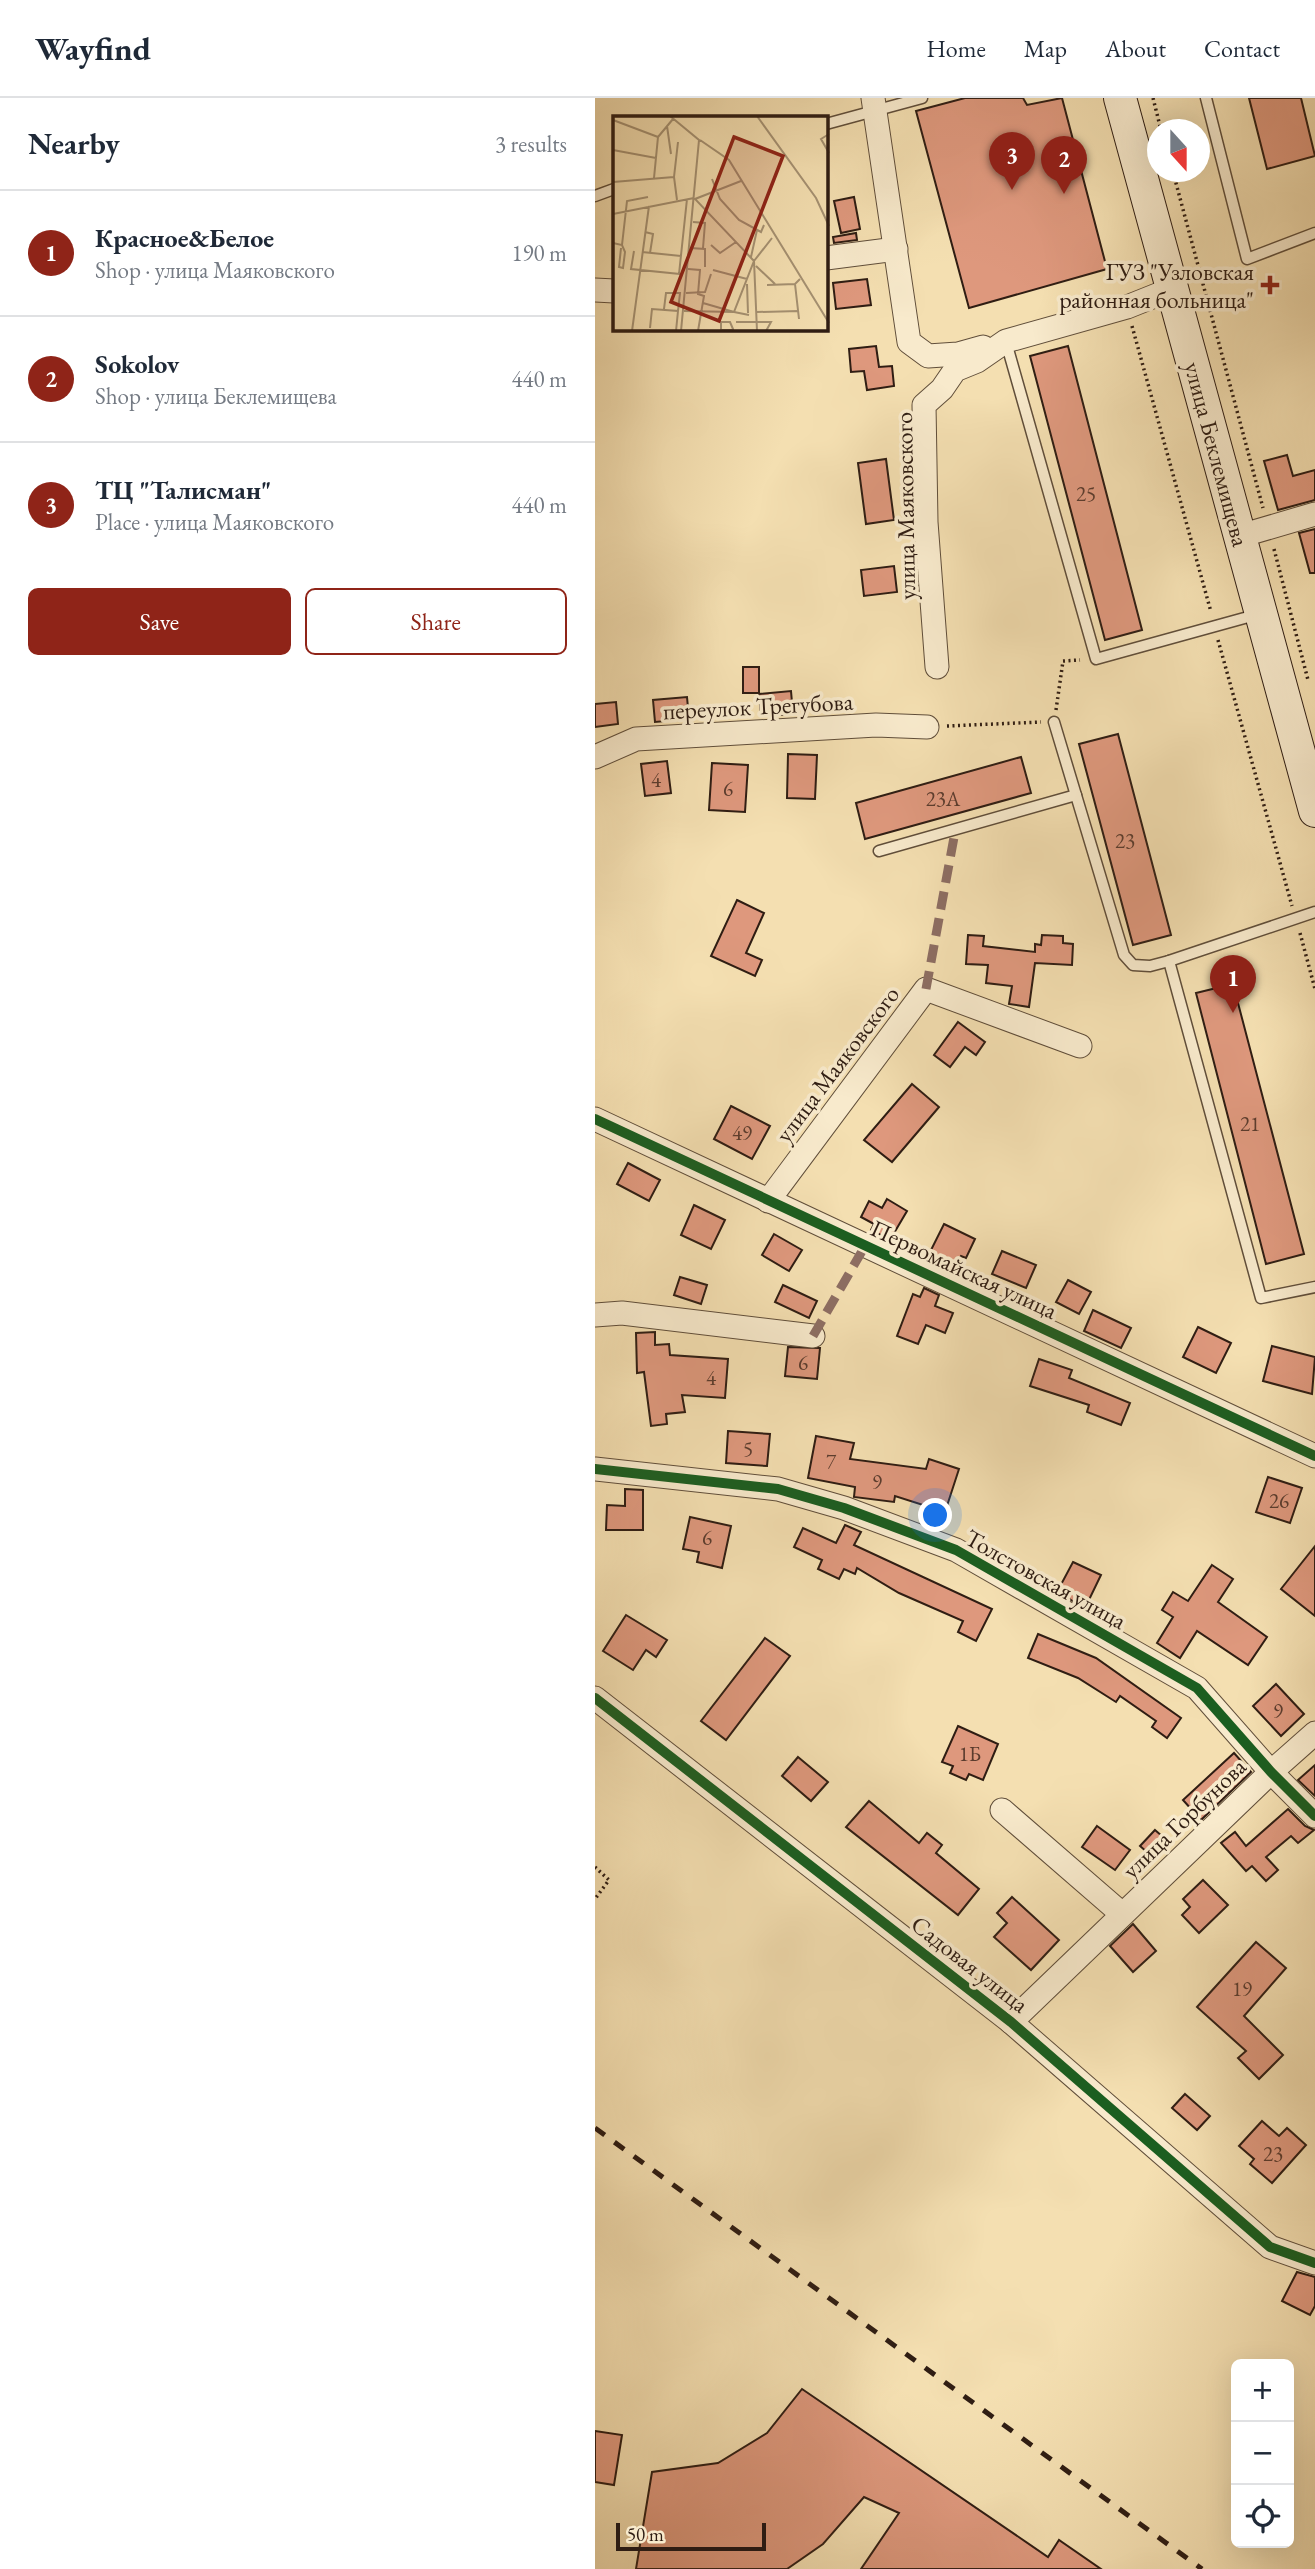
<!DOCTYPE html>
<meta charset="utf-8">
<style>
:root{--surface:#fff;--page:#f6f6f7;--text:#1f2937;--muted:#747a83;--line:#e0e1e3;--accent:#8f2418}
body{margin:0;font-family:"EB Garamond",serif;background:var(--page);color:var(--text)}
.controls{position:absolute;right:21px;bottom:21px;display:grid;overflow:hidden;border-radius:10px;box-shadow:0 7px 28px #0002}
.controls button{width:63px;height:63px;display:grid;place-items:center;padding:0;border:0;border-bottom:2px solid var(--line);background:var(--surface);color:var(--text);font:35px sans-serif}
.compass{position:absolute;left:552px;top:21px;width:63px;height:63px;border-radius:50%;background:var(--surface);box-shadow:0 7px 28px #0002;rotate:159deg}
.scale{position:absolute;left:21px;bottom:18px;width:150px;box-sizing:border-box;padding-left:7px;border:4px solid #2f1d13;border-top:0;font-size:19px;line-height:24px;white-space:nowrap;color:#2f1d13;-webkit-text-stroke:5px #f8eacc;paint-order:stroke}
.you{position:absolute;left:341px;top:1418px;width:24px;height:24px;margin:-18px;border:5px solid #fff;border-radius:50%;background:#1a73e8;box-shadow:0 0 0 10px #1a73e833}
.badge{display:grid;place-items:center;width:46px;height:46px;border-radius:50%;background:var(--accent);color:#fff;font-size:23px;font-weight:700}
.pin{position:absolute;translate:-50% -58px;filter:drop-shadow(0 2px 4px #0008)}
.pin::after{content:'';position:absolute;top:37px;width:24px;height:21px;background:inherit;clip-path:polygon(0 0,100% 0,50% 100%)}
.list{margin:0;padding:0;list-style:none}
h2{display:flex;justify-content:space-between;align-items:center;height:91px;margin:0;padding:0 28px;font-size:30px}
h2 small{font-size:23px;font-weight:400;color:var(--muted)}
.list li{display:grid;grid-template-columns:46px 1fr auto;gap:21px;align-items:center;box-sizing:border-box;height:126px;padding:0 28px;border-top:2px solid var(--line)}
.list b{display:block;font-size:26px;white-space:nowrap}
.list p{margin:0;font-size:23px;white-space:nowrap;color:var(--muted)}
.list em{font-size:23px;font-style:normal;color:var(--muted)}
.actions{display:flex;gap:14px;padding:21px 28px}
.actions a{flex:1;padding:16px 0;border:2px solid var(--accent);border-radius:10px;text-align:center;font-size:24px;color:var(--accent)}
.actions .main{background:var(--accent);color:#fff}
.icon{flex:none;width:38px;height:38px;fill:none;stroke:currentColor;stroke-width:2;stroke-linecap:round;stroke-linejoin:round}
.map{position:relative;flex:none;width:720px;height:2471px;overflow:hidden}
header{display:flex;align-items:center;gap:42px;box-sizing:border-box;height:98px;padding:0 35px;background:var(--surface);border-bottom:2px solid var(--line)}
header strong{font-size:33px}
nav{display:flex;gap:38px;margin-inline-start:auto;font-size:24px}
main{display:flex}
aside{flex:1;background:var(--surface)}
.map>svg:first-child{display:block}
.building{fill:#de987d;stroke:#2f1d13;stroke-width:2}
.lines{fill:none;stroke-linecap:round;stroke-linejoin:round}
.service-casing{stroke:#604e3a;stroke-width:13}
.minor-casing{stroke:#604e3a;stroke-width:25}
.secondary-casing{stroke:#2f1d13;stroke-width:34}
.path{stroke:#2f1d13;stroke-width:3.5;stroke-dasharray:2 3.5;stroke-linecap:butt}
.service{stroke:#f8eacc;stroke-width:10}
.minor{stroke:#f8eacc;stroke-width:23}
.secondary{stroke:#f8eacc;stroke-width:32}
.rail{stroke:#2f1d13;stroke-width:5;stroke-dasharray:12 12;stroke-linecap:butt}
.quiet{stroke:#8d6e63;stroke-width:9;stroke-dasharray:18 9;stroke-linecap:butt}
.cycleway-casing{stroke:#f8eacc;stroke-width:15}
.cycleway{stroke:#1b5e20;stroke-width:10}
.poi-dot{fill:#8f2418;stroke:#f8eacc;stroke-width:2.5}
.labels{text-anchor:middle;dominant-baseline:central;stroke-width:7;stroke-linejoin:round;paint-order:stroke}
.number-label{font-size:21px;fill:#5b3c2e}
.poi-label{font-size:24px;fill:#2f1d13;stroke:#f8eacc;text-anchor:end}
.street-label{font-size:24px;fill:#2f1d13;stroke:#f8eacc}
.inset-road{fill:none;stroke:#a59172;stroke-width:2}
.view{fill:#8f2418;fill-opacity:0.15;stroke:#8f2418;stroke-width:3.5}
.inset-edge{fill:none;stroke:#2f1d13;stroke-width:3.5}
</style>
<header>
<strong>Wayfind</strong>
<nav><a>Home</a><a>Map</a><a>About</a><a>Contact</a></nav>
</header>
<main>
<aside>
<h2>Nearby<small>3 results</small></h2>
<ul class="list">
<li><span class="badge">1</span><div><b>Красное&amp;Белое</b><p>Shop · улица Маяковского</p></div><em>190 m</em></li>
<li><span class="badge">2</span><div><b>Sokolov</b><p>Shop · улица Беклемищева</p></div><em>440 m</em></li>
<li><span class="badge">3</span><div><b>ТЦ &quot;Талисман&quot;</b><p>Place · улица Маяковского</p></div><em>440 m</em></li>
</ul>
<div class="actions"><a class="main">Save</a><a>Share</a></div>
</aside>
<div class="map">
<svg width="720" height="2471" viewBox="0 0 720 2471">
<rect width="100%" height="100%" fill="#f4dfb1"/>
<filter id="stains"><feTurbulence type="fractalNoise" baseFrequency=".00286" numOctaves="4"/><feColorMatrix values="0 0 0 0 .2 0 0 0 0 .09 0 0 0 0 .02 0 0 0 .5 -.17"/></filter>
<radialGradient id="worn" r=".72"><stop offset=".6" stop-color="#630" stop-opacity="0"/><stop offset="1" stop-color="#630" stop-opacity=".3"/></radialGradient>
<g class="building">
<path d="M370,0h58l4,7 35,-7 45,171 -138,39 -53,-197z"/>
<path d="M654,0h52l14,58 -48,13z"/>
<path d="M259,99l6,32 -19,4 -7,-32z"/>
<path d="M261,135l1,7 -23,3 -1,-6z"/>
<path d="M272,181l4,26 -35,4 -3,-26z"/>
<path d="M281,248l3,21 13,-1 2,20 -27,4 -3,-19 -13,1 -2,-23z"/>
<path d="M473,248l74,284 -37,10 -75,-284z"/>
<path d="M692,357l6,21 22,-6v30l-37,10 -14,-49z"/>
<path d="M291,361l8,61 -28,4 -8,-61z"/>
<path d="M720,431v44h-5l-11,-40z"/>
<path d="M299,468l3,26 -33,4 -3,-26z"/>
<rect x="148" y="569" width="16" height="26"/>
<path d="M196,593l2,23 -32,2 -2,-22z"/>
<path d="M92,599l2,22 -34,3 -2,-22z"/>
<path d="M21,604l2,22 -23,3v-23z"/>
<path d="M523,636l53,201 -38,10 -54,-201z"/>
<path d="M193,656l29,1 -2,44 -28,-1z"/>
<path d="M426,659l10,36 -166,46 -9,-36z"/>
<path d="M72,663l4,32 -26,3 -4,-32z"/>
<path d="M117,665l36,2 -3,47 -36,-2z"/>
<path d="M142,802l27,13 -18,40 16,7 -7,16 -44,-20z"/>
<path d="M373,837l16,1 -1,10 52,6v-8l6,1 1,-10 21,1v7l10,1 -1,21 -37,-2 -6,44 -20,-3 3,-18 -26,-3 2,-18 -22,-1z"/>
<path d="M638,886l71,270 -38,10 -70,-271z"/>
<path d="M363,924l27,20 -9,13 -11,-8 -15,20 -16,-12z"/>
<path d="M317,986l27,23 -47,55 -28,-22z"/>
<path d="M136,1008l39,20 -18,33 -38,-20z"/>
<path d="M33,1065l32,17 -11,21 -32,-17z"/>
<path d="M292,1101l20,12 -17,29 -19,-10 3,-6 -13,-7 8,-16 13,7z"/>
<path d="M99,1107l31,15 -14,29 -30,-14z"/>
<path d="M349,1126l31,15 -9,19 -5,-2 -8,15 -26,-13z"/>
<path d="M179,1136l28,16 -13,21 -27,-16z"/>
<path d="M407,1153l34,14 -10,23 -34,-14z"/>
<path d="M85,1179l27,8 -6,19 -27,-9z"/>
<path d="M473,1182l23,12 -12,22 -23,-12z"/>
<path d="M188,1187l34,16 -8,17 -34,-16z"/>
<path d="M329,1190l15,7 -4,11 18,7 -8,20 -19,-8 -8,19 -21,-8 16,-42 7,3z"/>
<path d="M498,1212l38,18 -10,20 -37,-17z"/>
<path d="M603,1229l33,16 -15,30 -33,-16z"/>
<path d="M60,1234v13l14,-1 1,11 58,4 -3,39 -43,-3 3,17 -19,2 1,10 -16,2 -7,-54 -7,1 -1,-40z"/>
<path d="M677,1248l43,11 -3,37 -49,-13z"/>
<path d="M193,1249l32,1 -3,31 -32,-3z"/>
<path d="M444,1261l33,11 -3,8 61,25 -9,22 -34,-13 2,-7 -59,-19z"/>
<path d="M133,1333l42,3 -3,32 -41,-3z"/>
<path d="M221,1338l38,7 -4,16 76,10 3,-10 30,10 -14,43 -50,-16 -1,6 -40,-5 1,-10 -47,-9z"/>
<path d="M673,1379l34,11 -12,35 -34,-11z"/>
<path d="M30,1391l18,1v40h-37l1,-25 18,1z"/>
<path d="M95,1419l41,9 -9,42 -25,-6 2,-10 -16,-3z"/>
<path d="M250,1427l16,7 -7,13 138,64 -16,32 -18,-9 5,-11 -64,-28 -42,-25 -2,6 -11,-5 -5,10 -21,-10 4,-9 -28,-13 9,-19 33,15z"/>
<path d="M720,1448v70l-34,-27z"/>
<path d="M478,1464l28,13 -16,33 -28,-16z"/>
<path d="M617,1467l21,14 -15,23 49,35 -19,28 -51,-34 -17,27 -23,-15 16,-26 -11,-7 11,-18 15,9z"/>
<path d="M31,1517l41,25 -11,17 -10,-7 -13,20 -30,-19z"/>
<path d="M443,1536l58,24 85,60 -14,20 -15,-11 4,-6 -36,-25 -4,6 -38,-24 -50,-20z"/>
<path d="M170,1540l25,18 -64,84 -25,-19z"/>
<path d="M681,1586l28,30 -23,22 -28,-30z"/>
<path d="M363,1628l40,18 -15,36 -14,-6 -3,6 -16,-7 3,-7 -11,-4z"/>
<path d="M639,1655l17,19 -50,48 -18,-20z"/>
<path d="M203,1659l30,25 -17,19 -29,-25z"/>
<path d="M720,1667v31l-17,-16z"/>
<path d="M274,1703l50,42 8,-10 15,12 -6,8 43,36 -21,26 -112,-88z"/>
<path d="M693,1711l17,17 9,4 -16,13 -7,-7 -25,21 12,13 -12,11 -14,-15 -6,5 -25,-28 14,-11 11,14z"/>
<path d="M502,1728l33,24 -15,20 -33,-23z"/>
<path d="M560,1732l15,13 -15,16 -15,-13z"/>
<path d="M608,1782l25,25 -29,28 -17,-18 8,-8 -7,-8z"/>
<path d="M417,1799l47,43 -28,30 -37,-33 13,-14 -10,-10z"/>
<path d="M538,1826l23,27 -23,21 -23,-26z"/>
<path d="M661,1844l30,26 -42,48 39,39 -24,24 -21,-21 8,-7 -49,-44z"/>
<path d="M590,1996l25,22 -13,14 -25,-22z"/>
<path d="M667,2023l17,15 8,-8 19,17 -34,38 -22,-19 4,-5 -15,-13z"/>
<path d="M702,2174l18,5v29l-5,9 -28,-14z"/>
<path d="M207,2291l246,168 11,-17 42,29h-240l38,-56 -35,-16 -41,47 -36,25h-151l16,-97 66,-9 49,-30z"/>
<path d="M0,2333l27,4 -8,50 -19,-3z"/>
</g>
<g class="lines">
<defs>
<g id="service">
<path d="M611,0l41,161 68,-26"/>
<path d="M231,26l96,-26"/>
<path d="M0,98l19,-7"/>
<path d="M411,244l90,317 163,-45"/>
<path d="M459,624l70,233 9,10 17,1 19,-5 146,-49"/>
<path d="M284,753l197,-56"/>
<path d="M574,863l92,337 54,-11"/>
</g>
<g id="minor">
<path d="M278,0l36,244 19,14 30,-2 25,-7"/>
<path d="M231,160l70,-9"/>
<path d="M0,192l19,1"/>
<path d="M645,438l75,-22"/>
<path d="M342,569l-11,-145 -2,-117 18,-16 13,-19 22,-9 29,-20 121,-34 45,-18"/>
<path d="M0,659l41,-18 240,-14 51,2"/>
<path d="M0,1021l720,337"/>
<path d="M173,1103l158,-212 154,57"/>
<path d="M0,1217l27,-2 191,23"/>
<path d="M0,1371l183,20 66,19 112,42 241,138 74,84 44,44"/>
<path d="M0,1600l416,324 259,225 45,16"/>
<path d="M407,1712l120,104"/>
<path d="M416,1924l260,-250 44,-39"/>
</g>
<path id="secondary" d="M525,0l195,713"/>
</defs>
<use href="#service" class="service-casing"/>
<use href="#minor" class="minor-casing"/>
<use href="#secondary" class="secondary-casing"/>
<g class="path">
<path d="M558,0l8,32"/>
<path d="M578,74l90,336"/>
<path d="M537,228l79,286"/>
<path d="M679,451l34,131"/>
<path d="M623,542l74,266"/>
<path d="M461,612l7,-49 17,-1"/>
<path d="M352,628l94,-4"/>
<path d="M705,835l15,56"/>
<path d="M0,1769l14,13 -14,19"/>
</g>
<use href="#service" class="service"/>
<use href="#minor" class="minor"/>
<use href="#secondary" class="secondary"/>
<path class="rail" d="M0,2030l607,441"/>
<g class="quiet">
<path d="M331,891l29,-157"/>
<path d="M218,1238l52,-90"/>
</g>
<defs>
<g id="cycleway">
<path d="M0,1021l720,337"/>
<path d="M0,1371l183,20 66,19 112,42 241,138 74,84 44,44"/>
<path d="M0,1600l416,324 259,225 45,16"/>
</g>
</defs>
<use href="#cycleway" class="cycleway-casing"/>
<use href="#cycleway" class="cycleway"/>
</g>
<path class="poi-dot" d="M671.5 176.5h7v7h7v7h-7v7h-7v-7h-7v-7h7z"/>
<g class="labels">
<g class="number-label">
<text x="491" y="395">25</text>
<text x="61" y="681">4</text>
<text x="133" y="690">6</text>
<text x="348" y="700">23А</text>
<text x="530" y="742">23</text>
<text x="655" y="1025">21</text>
<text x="147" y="1034">49</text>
<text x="208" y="1264">6</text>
<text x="116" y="1279">4</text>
<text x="153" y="1350">5</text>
<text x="236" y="1363">7</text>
<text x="282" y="1383">9</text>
<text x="684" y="1402">26</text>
<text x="112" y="1439">6</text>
<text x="683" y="1612">9</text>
<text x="375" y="1655">1Б</text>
<text x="647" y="1890">19</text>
<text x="678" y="2055">23</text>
</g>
<g class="poi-label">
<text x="659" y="173">ГУЗ "Узловская<tspan x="659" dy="28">районная больница"</tspan></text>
</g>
<g class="street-label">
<text transform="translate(622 356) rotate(75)">улица Беклемищева</text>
<text transform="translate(310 408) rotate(-91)">улица Маяковского</text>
<text transform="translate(163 608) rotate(-3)">переулок Трегубова</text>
<text transform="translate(242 966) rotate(-53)">улица Маяковского</text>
<text transform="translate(369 1171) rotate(25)">Первомайская улица</text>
<text transform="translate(451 1481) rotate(29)">Толстовская улица</text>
<text transform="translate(589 1720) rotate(-44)">улица Горбунова</text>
<text transform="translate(375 1866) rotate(38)">Садовая улица</text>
</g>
</g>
<g transform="translate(18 18)">
<rect width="215" height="215" fill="#f4dfb1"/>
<path class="inset-road" d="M57,0l29,24 -18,191M144,0l59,82 13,28M0,4l45,17M54,10l4,28M216,18l-8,5 8,14M87,24l29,20 100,163M0,34l43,8M41,62l4,-41 15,-18M99,63l8,20 19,21 22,12 3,-7M128,65l-46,18 59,62 3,70M0,66l61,-5M64,84l-3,-23 4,-35M0,98l81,-16M80,106l12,1 -2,25M32,116l8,2 -3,19M0,127l9,2 3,7 -2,16 -4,-1 2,-19M9,129l5,-44 21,-4M98,129l9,8 16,-11M77,132l15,1v18M21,135l-3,18 49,5M29,136l39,4M138,141l6,-27M143,150l19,18M75,153l12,1 -2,24 6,2 -6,35M100,154l34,9M66,158l8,-75M134,168l1,29M182,168l4,35M154,169l28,-1 5,-5M73,177l19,-1 6,-18M90,187l31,9M51,193l2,-16h14l-2,18M71,195l50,1M144,196l42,-1M136,199l-15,-3 20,-51 18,-23M123,206h35l-5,9M37,212l2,-19 26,2 -2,20M120,214h-12v-8h9l3,7v2M19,215l17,-125"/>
<path class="view" d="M121,21l49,19 -64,165 -48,-19z"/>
<rect width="215" height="215" class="inset-edge"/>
</g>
<rect width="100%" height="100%" filter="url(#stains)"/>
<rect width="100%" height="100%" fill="url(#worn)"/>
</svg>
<div class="controls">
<button>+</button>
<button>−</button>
<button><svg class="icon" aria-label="locate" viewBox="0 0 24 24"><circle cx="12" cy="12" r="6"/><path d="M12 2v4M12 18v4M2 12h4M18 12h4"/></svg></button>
</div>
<svg class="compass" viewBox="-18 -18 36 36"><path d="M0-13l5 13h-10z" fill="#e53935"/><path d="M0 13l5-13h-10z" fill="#747a83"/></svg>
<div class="scale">50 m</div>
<div class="you"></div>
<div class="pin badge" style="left:638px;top:915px">1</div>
<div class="pin badge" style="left:469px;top:96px">2</div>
<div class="pin badge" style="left:417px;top:92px">3</div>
</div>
</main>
